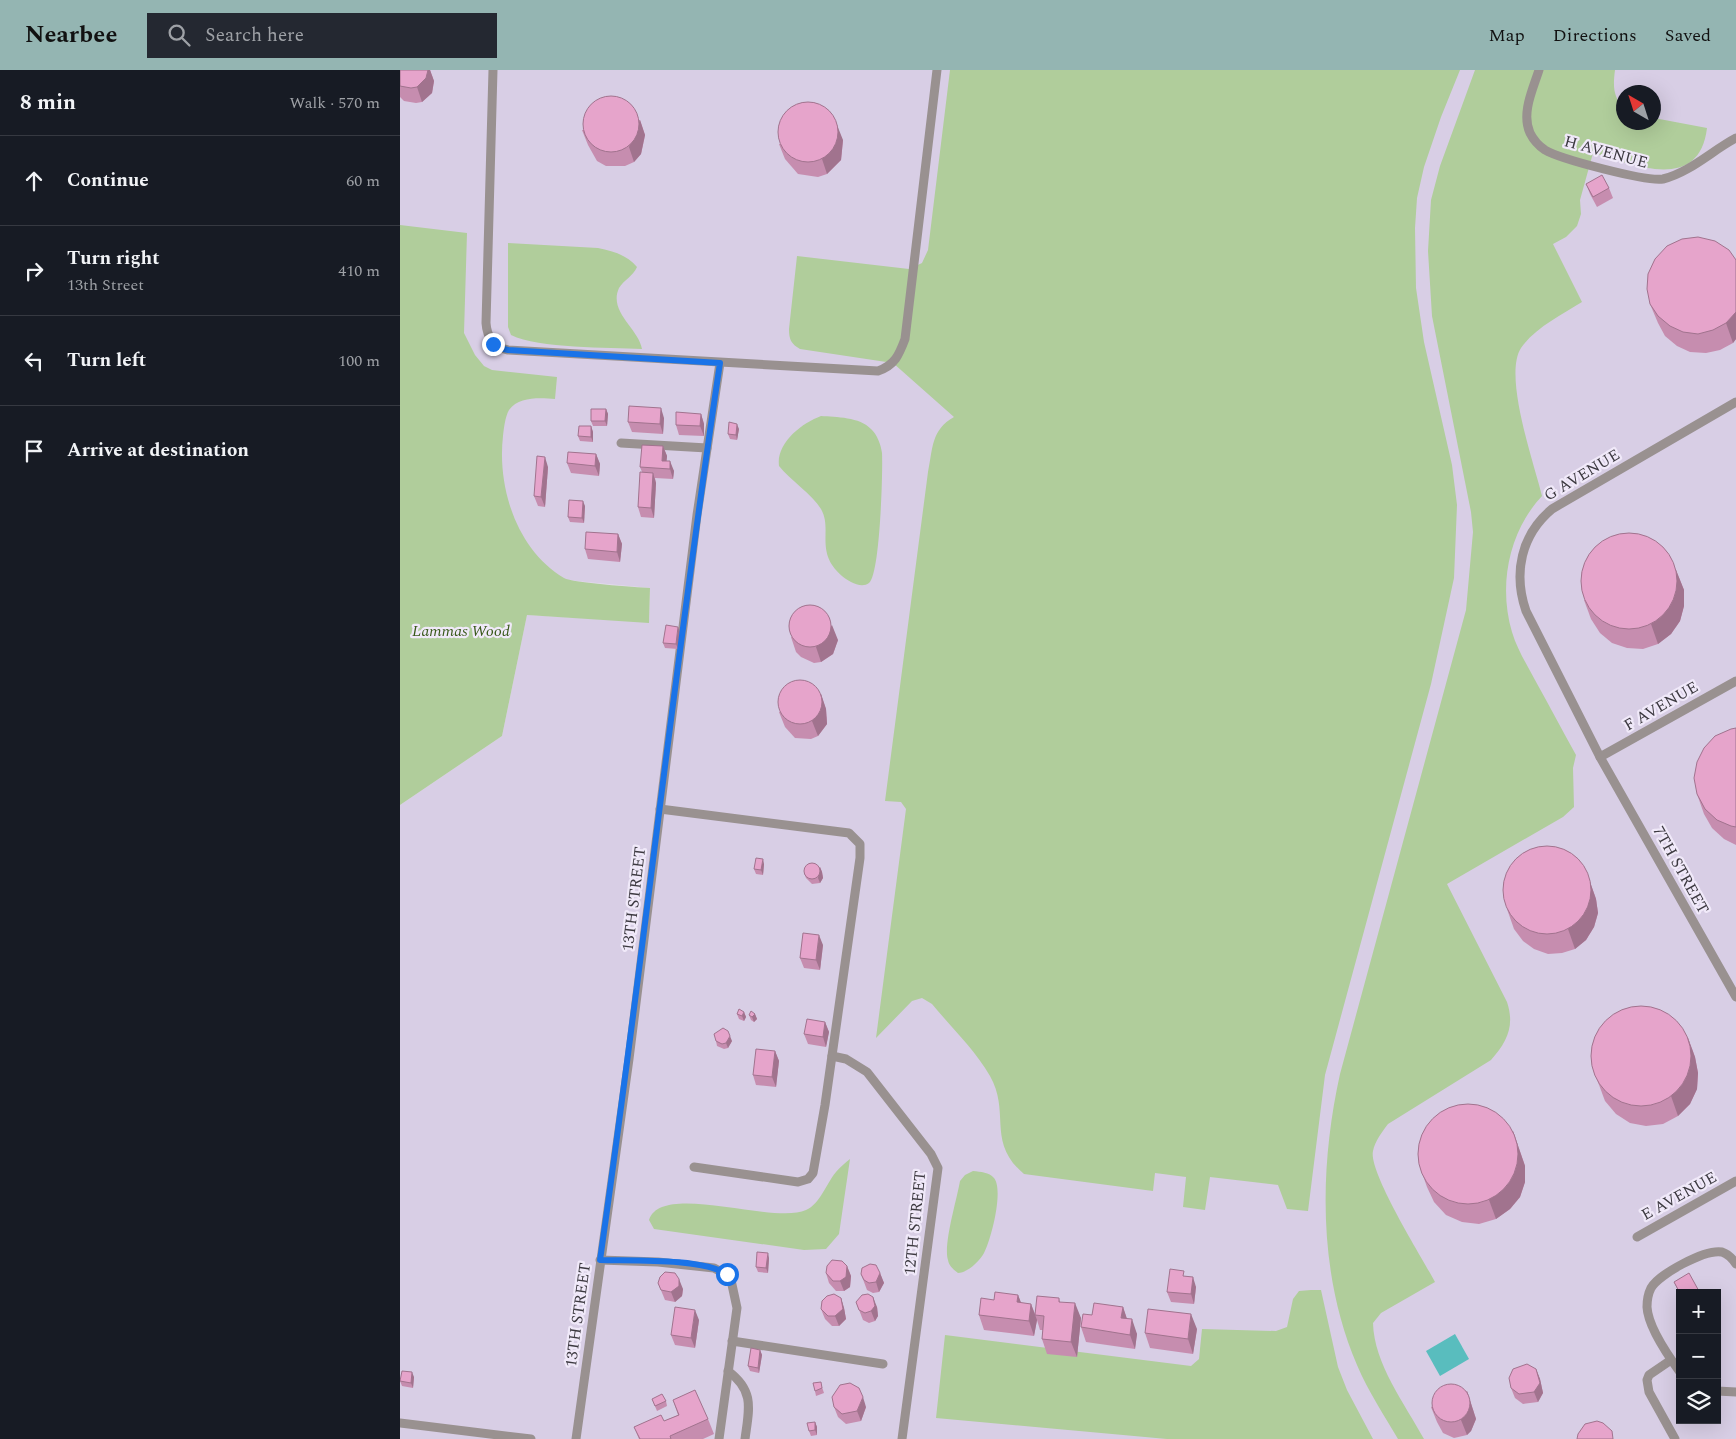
<!DOCTYPE html>
<meta charset="utf-8">
<style>
:root{--surface:#171b24;--page:#242831;--text:#f1f3f6;--muted:#9ea1a6;--line:#363941;--accent:#94b5b2}
body{margin:0;font-family:Spectral,serif;background:var(--page);color:var(--text)}
.controls{position:absolute;right:15px;bottom:15px;display:grid;overflow:hidden;border-radius:0px;box-shadow:0 5px 20px #0002}
.controls button{width:45px;height:45px;display:grid;place-items:center;padding:0;border:0;border-bottom:1px solid var(--line);background:var(--surface);color:var(--text);font:25px sans-serif}
.compass{position:absolute;left:1216px;top:15px;width:45px;height:45px;border-radius:50%;background:var(--surface);box-shadow:0 5px 20px #0002;rotate:321deg}
.stop{position:absolute;width:15px;height:15px;margin:-11px;border:4px solid #1a73e8;border-radius:50%;background:#fff}
.stop.end{background:#1a73e8;border-color:#fff;box-shadow:0 1px 5px #0008}
.list{margin:0;padding:0;list-style:none}
h2{display:flex;justify-content:space-between;align-items:center;height:65px;margin:0;padding:0 20px;font-size:21px}
h2 small{font-size:16px;font-weight:400;color:var(--muted)}
.list li{display:grid;grid-template-columns:32px 1fr auto;gap:15px;align-items:center;box-sizing:border-box;height:90px;padding:0 20px;border-top:1px solid var(--line)}
.list b{display:block;font-size:19px;white-space:nowrap}
.list p{margin:0;font-size:16px;white-space:nowrap;color:var(--muted)}
.list em{font-size:16px;font-style:normal;color:var(--muted)}
.icon{flex:none;width:28px;height:28px;fill:none;stroke:currentColor;stroke-width:2;stroke-linecap:round;stroke-linejoin:round}
.map{position:relative;flex:none;width:1336px;height:1369px;overflow:hidden}
header{display:flex;align-items:center;gap:30px;box-sizing:border-box;height:70px;padding:0 25px;background:var(--accent);color:#111}
header strong{font-size:24px}
nav{display:flex;gap:28px;margin-inline-start:auto;font-size:18px}
.search{width:350px;height:45px;background:var(--page);display:flex;align-items:center;gap:12px;box-sizing:border-box;padding:0 18px;border-radius:0px;color:var(--muted);font-size:19px}
main{display:flex}
aside{flex:1;background:var(--surface)}
.map>svg:first-child{display:block}
.built{fill:#d8cee5;fill-rule:evenodd}
.green{fill:#b0cd9b}
.water{fill:#59bdbe}
.lines{fill:none;stroke-linecap:round;stroke-linejoin:round}
.lane{stroke:#999190;stroke-width:9}
.wall{fill:#c68daf}
.shaded-wall{fill:#a1738e}
.building{fill:#e6a4cb;stroke:#a1738e}
.route{stroke:#1a73e8;stroke-width:6}
.labels{text-anchor:middle;dominant-baseline:central;stroke-width:4.5;stroke-linejoin:round;paint-order:stroke}
.street-label{font-size:16px;fill:#3c3940;stroke:#f0e9f9}
.park-label{font-size:16px;font-style:italic;fill:#39591a;stroke:#f0e9f9}
</style>
<header>
<strong>Nearbee</strong>
<div class="search"><svg class="icon" aria-label="search" viewBox="0 0 24 24"><circle cx="10" cy="10" r="6"/><path d="M15 15l6 6"/></svg>Search here</div>
<nav><a>Map</a><a>Directions</a><a>Saved</a></nav>
</header>
<main>
<aside>
<h2>8 min<small>Walk · 570 m</small></h2>
<ul class="list">
<li><svg class="icon" aria-label="ahead" viewBox="0 0 24 24"><path d="M12 20V5M6 11l6-6 6 6"/></svg><div><b>Continue</b></div><em>60 m</em></li>
<li><svg class="icon" aria-label="right" viewBox="0 0 24 24"><path d="M7 20v-9h11M14 6l5 5-5 5"/></svg><div><b>Turn right</b><p>13th Street</p></div><em>410 m</em></li>
<li><svg class="icon" aria-label="left" viewBox="0 0 24 24"><path d="M17 20v-9H6M10 6l-5 5 5 5"/></svg><div><b>Turn left</b></div><em>100 m</em></li>
<li><svg class="icon" aria-label="arrive" viewBox="0 0 24 24"><path d="M6 21V4h12l-3 4 3 4H6"/></svg><div><b>Arrive at destination</b></div></li>
</ul>
</aside>
<div class="map">
<svg width="1336" height="1369" viewBox="0 0 1336 1369">
<rect width="100%" height="100%" fill="#e3dcec"/>
<path class="built" d="M0,0h1336v1369h-1336v-634l102,-69 25,-121 122,7 1,-34 -84,-8 -97,-15 -69,-148zM1224,22h30v30h-30zM1280,1223h37v127h-37z"/>
<g class="green">
<path d="M550,0h510l-19,47 -17,50 -7,31 -2,30 1,60 8,54 28,123 5,40 -3,73 -23,106 -106,391 -17,136 -21,-2 -9,-24 -68,-8 -5,33 -22,-3 3,-30 -31,-4 -2,18 -129,-17c-38,-32 -13,-61 -34,-98 -15,-26 -39,-49 -58,-72l-10,-6 -10,3 -36,37 30,-229 -5,-7 -16,-1 43,-329c5,-24 3,-42 26,-55l-61,-54 -93,-14c-9,-5 -11,-10 -11,-20l8,-73 112,13 13,-6 6,-13z"/>
<path d="M1075,0h140c-2,16 -2,26 8,38l1,14h30v-4l53,10c-8,66 -75,36 -114,25l-13,47 1,14 -4,12 -11,11 -13,7 29,58c-21,13 -47,26 -61,46 -18,28 13,115 21,148 -33,35 -44,89 -30,136 5,17 15,33 23,48 14,25 27,50 41,75l-3,13 1,39 -11,10 -116,67 60,118c8,24 0,40 -16,58l-103,64c-6,8 -13,17 -15,27 -5,21 50,108 62,131l-54,31 -8,10c1,41 32,81 51,116h-26c-14,-24 -30,-48 -41,-74 -39,-91 -38,-196 -17,-291l126,-464 7,-78 -2,-20 -39,-196 -4,-65 3,-51 9,-34z"/>
<path d="M0,155l67,8 -3,100 11,22 9,11 8,4 65,7 -2,22c-14,-1 -36,-3 -46,11 -4,7 -5,18 -6,26 -6,52 14,114 61,142 8,5 72,9 86,10l-1,35 -122,-8 -25,121 -102,69z"/>
<path d="M108,173l90,5c15,3 29,7 39,19 -4,9 -13,13 -18,21 -11,24 20,41 23,61 -34,-2 -103,0 -131,-14l-3,-8z"/>
<path d="M421,346c15,1 39,1 50,13 6,5 10,16 11,24 1,18 -2,122 -13,130 -8,6 -21,-2 -27,-7 -28,-24 -9,-46 -21,-67 -9,-15 -31,-29 -42,-43 -3,-23 23,-43 42,-50z"/>
<path d="M450,1089l-11,75 -13,15 -22,1 -150,-21 -5,-9c12,-39 124,5 157,-10 14,-6 20,-26 30,-38 4,-5 9,-9 14,-13z"/>
<path d="M573,1101c8,1 16,1 21,7 10,12 -3,62 -10,75 -4,8 -17,20 -26,20 -5,-4 -9,-7 -10,-13 -5,-15 9,-61 12,-79l5,-6z"/>
<path d="M911,1220h10l17,77 9,23 26,49h-206l-231,-21 9,-83 246,31 8,-7 3,-30 74,2 11,-4 6,-28 6,-8z"/>
</g>
<path class="water" d="M1055,1264l14,25 -29,17 -14,-25z"/>
<g class="lines">
<g class="lane">
<path d="M93,0l-7,253c1,15 8,24 22,27l370,21c17,-6 21,-16 27,-32l32,-269"/>
<path d="M1139,0c-6,19 -18,43 -9,63 3,6 9,13 15,17 15,9 102,32 118,29 26,-6 50,-29 73,-41"/>
<path d="M1336,332l-184,107c-31,26 -39,64 -26,102l74,146 136,240"/>
<path d="M221,373l86,5"/>
<path d="M1200,687l136,-76"/>
<path d="M260,739l189,24 11,11v14l-35,247 -12,68 -5,6 -10,3 -104,-15"/>
<path d="M432,986l14,3 21,13 64,82 7,14 -36,271"/>
<path d="M1237,1167l99,-56"/>
<path d="M200,1190l58,2 56,6 13,7 4,5 6,28 -18,131"/>
<path d="M332,1271l151,23"/>
<path d="M1271,1290l-22,15 -2,5 2,12 26,47"/>
<path d="M328,1301c27,20 21,38 17,68"/>
<path d="M1280,1302c-11,-15 -32,-46 -33,-65 0,-6 1,-13 4,-19 8,-14 54,-39 71,-36 6,2 10,6 14,12"/>
<path d="M1317,1321l19,1"/>
<path d="M0,1353l131,16"/>
<path d="M176,1369l53,-380 68,-544 23,-152"/>
</g>
</g>
<g class="wall">
<path d="M0,0h30l4,11 -2,12 -10,9 -6,1 -12,-2 -4,-4z"/>
<path d="M240,50l5,15 -4,19 -7,8 -9,4h-19l-9,-5 -9,-16 -6,-15z"/>
<path d="M443,70l-2,20 -14,14 -9,3 -20,-3 -13,-15 -6,-15z"/>
<path d="M1186,114l23,4 4,10 -16,9 -7,-13z"/>
<path d="M1336,190v79l-3,4 -13,7 -14,3 -16,-1 -13,-6 -12,-10 -7,-13 -8,-19z"/>
<path d="M206,339l2,5 -1,12h-14l-2,-5z"/>
<path d="M301,344l3,10v12l-25,-1 -3,-10z"/>
<path d="M264,348l-1,16 -31,-2 -4,-10z"/>
<path d="M191,356l2,6v10l-13,-1 -2,-5z"/>
<path d="M339,359l-2,11 -7,-1 -2,-5z"/>
<path d="M263,376l4,10 -1,5 8,10 -1,8 -18,-1 1,5 -2,35 -13,-1 -3,-10 4,-35 -2,-5z"/>
<path d="M196,384l4,10 -1,12 -28,-3 -4,-10z"/>
<path d="M148,397l-3,40 -7,-1 -4,-10z"/>
<path d="M185,436l-1,17 -14,-1 -2,-5z"/>
<path d="M218,464l4,10 -2,18 -32,-3 -3,-10z"/>
<path d="M1276,500l8,20v16l-4,15 -9,13 -13,10 -15,5 -16,-1 -15,-5 -12,-10 -9,-14 -7,-19z"/>
<path d="M280,562l-2,17 -13,-1 -2,-5z"/>
<path d="M391,567l47,3 -5,14 -12,8 -7,1 -13,-6 -5,-5z"/>
<path d="M421,624l5,15 1,15 -9,12 -7,3 -16,-1 -10,-11 -6,-15z"/>
<path d="M1336,658v117l-12,-6 -12,-11 -8,-14 -7,-20z"/>
<path d="M364,794l-1,11 -7,-1 -2,-5z"/>
<path d="M420,797l2,5 1,6 -3,5 -8,1 -6,-6 -2,-5z"/>
<path d="M1189,809l7,20 2,14 -4,14 -8,13 -11,9 -13,4 -14,1 -14,-5 -11,-8 -9,-12 -7,-20z"/>
<path d="M423,875l-3,25 -16,-2 -4,-10z"/>
<path d="M344,942l2,5 -2,4 -5,-2 -2,-5z"/>
<path d="M355,944l2,5 -3,3 -3,-2 -2,-5z"/>
<path d="M425,952l4,10 -3,15 -18,-3 -4,-10z"/>
<path d="M1288,968l7,19 3,16 -1,16 -7,15 -12,12 -15,8 -17,2 -16,-3 -14,-9 -11,-13 -13,-35z"/>
<path d="M316,971h16l-4,7 -4,1 -7,-3z"/>
<path d="M375,981l4,10 -3,26 -20,-2 -3,-10z"/>
<path d="M1113,1061l12,35v16l-5,15 -10,12 -14,10 -17,5 -17,-2 -16,-7 -12,-13 -7,-15 -7,-20z"/>
<path d="M369,1188l-1,15 -10,-1 -2,-5z"/>
<path d="M447,1196l4,10 -1,11 -6,4h-8l-7,-8 -3,-10z"/>
<path d="M480,1203l4,10 -5,9 -6,1 -6,-3 -6,-16z"/>
<path d="M786,1206l10,11 -2,17 -23,-2 -4,-10z"/>
<path d="M1274,1212l26,11h-20v2z"/>
<path d="M258,1213l25,6 -1,7 -7,6 -10,-2z"/>
<path d="M618,1225l3,8 10,1 4,10 24,-16 1,4 21,16 -4,39 -30,-3 -5,-15 1,-9h-3l-3,-10 -3,16 -50,-6 -5,-15 15,-15z"/>
<path d="M441,1228l3,10 2,11 -7,7h-7l-7,-7 -4,-10z"/>
<path d="M456,1232l21,5 1,9 -3,5 -6,2 -6,-3z"/>
<path d="M723,1237l4,12 10,15 -2,15 -49,-7 -5,-15 11,-12z"/>
<path d="M299,1250l-4,28 -20,-3 -4,-10z"/>
<path d="M797,1259l-4,25 -43,-6 -5,-15z"/>
<path d="M360,1280l2,5 -3,18 -9,-2 -2,-5z"/>
<path d="M1136,1299l4,10 3,14 -5,9 -15,2 -8,-6 -4,-10z"/>
<path d="M14,1307l-1,11 -11,-2 -2,-5z"/>
<path d="M422,1317l2,6 -8,3 -1,-5z"/>
<path d="M1067,1321l9,28 -5,12 -4,4 -13,3 -11,-5 -6,-11 -6,-15z"/>
<path d="M252,1329l14,2 1,5 -10,5z"/>
<path d="M273,1330l35,19 6,15 -11,5h-64l-5,-12 30,-6 14,-6z"/>
<path d="M434,1337h32l-5,14 -15,3 -8,-7z"/>
<path d="M415,1352l2,5v8l-6,1 -2,-5z"/>
</g>
<g class="shaded-wall">
<path d="M28,0h2l4,11 -2,12 -10,9 -5,-15z"/>
<path d="M240,50l5,15 -4,19 -7,8 -5,-15z"/>
<path d="M437,55l6,15 -2,20 -14,14 -5,-15z"/>
<path d="M1336,242v27l-3,4 -7,-20z"/>
<path d="M261,338l3,10 -1,16 -3,-10z"/>
<path d="M206,339l2,5 -1,12 -2,-5z"/>
<path d="M301,344l3,10v12l-4,-10z"/>
<path d="M337,354l2,5 -2,11 -1,-5z"/>
<path d="M191,356l2,6v10l-2,-5z"/>
<path d="M263,376l4,10 -1,13 -4,-8z"/>
<path d="M196,384l4,10 -1,12 -4,-10z"/>
<path d="M145,387l3,10 -3,40 -4,-10z"/>
<path d="M270,391l4,10 -1,8 -3,-10z"/>
<path d="M253,403l3,10 -2,35 -3,-10z"/>
<path d="M183,431l2,5 -1,17 -2,-5z"/>
<path d="M218,464l4,10 -2,18 -3,-10z"/>
<path d="M1276,500l8,20v16l-4,15 -9,13 -13,10 -7,-20z"/>
<path d="M432,555l6,15 -5,14 -12,8 -5,-15z"/>
<path d="M278,557l2,5 -2,17 -2,-5z"/>
<path d="M421,624l5,15 1,15 -9,12 -6,-15z"/>
<path d="M363,789l1,5 -1,11 -2,-5z"/>
<path d="M420,797l2,5 1,6 -3,5 -2,-5z"/>
<path d="M1189,809l7,20 2,14 -4,14 -8,13 -11,9 -7,-20z"/>
<path d="M419,865l4,10 -3,25 -4,-10z"/>
<path d="M344,942l2,5 -2,4 -2,-5z"/>
<path d="M355,944l2,5 -3,3 -2,-5z"/>
<path d="M425,952l4,10 -3,15 -3,-10z"/>
<path d="M330,966l2,5 -4,7 -2,-5z"/>
<path d="M1288,968l7,19 3,16 -1,16 -7,15 -12,12 -7,-20z"/>
<path d="M375,981l4,10 -3,26 -4,-10z"/>
<path d="M1113,1061l12,35v16l-5,15 -10,12 -14,10 -7,-19z"/>
<path d="M368,1183l1,5 -1,15 -2,-5z"/>
<path d="M447,1196l4,10 -1,11 -6,4 -4,-10z"/>
<path d="M480,1203l4,10 -5,9 -3,-10z"/>
<path d="M793,1207l3,10 -2,17 -3,-10z"/>
<path d="M279,1209l4,10 -1,7 -7,6 -4,-10z"/>
<path d="M618,1225l6,15 -7,-8z"/>
<path d="M473,1227l4,10 1,9 -3,5 -4,-10z"/>
<path d="M441,1228l3,10 2,11 -7,7 -4,-10z"/>
<path d="M675,1233l6,15 -4,39 -6,-15z"/>
<path d="M631,1234l6,16 -3,16 -5,-15z"/>
<path d="M723,1237l5,15 -7,-4z"/>
<path d="M295,1240l4,10 -4,28 -4,-10z"/>
<path d="M791,1244l6,15 -4,25 -5,-15z"/>
<path d="M732,1249l5,15 -2,15 -5,-14z"/>
<path d="M360,1280l2,5 -3,18 -1,-5z"/>
<path d="M1136,1299l4,10 3,14 -5,9 -4,-10z"/>
<path d="M12,1302l2,5 -1,11 -2,-5z"/>
<path d="M1067,1321l9,28 -5,12 -4,4 -6,-15z"/>
<path d="M463,1327l3,10 -5,14 -4,-10z"/>
<path d="M415,1352l2,5v8l-2,-5z"/>
</g>
<g class="building">
<path d="M0,0h28l-2,8 -9,9 -6,1 -11,-2z"/>
<circle cx="211" cy="54" r="28"/>
<circle cx="408" cy="62" r="30"/>
<path d="M1202,105l7,13 -16,9 -7,-13z"/>
<path d="M1298,167l17,4 14,9 7,10v52l-10,11 -13,7 -15,4 -15,-2 -13,-6 -12,-10 -8,-12 -3,-15 1,-15 7,-15 12,-13 15,-7z"/>
<path d="M229,336l32,2 -1,16 -32,-2z"/>
<path d="M191,339h15l-1,12h-14z"/>
<path d="M276,342l25,2 -1,12 -24,-1z"/>
<path d="M329,352l8,2 -1,11 -8,-1z"/>
<path d="M179,356h12v11l-13,-1z"/>
<path d="M242,375l21,1 -1,15h8v8l-30,-2z"/>
<path d="M168,382l28,2 -1,12 -28,-3z"/>
<path d="M137,386l8,1 -4,40 -7,-1z"/>
<path d="M240,402l13,1 -2,35 -13,-1z"/>
<path d="M169,430l14,1 -1,17 -14,-1z"/>
<path d="M186,462l32,2 -1,18 -32,-3z"/>
<circle cx="1229" cy="511" r="48"/>
<circle cx="410" cy="556" r="21"/>
<path d="M266,555l12,2 -2,17 -13,-1z"/>
<circle cx="400" cy="632" r="22"/>
<path d="M1336,658v99l-5,-1 -14,-6 -12,-11 -8,-15 -3,-16 3,-16 7,-14 11,-12 16,-7z"/>
<circle cx="1147" cy="820" r="44"/>
<path d="M356,788l7,1 -2,11 -7,-1z"/>
<circle cx="412" cy="801" r="8"/>
<path d="M403,863l16,2 -3,25 -16,-2z"/>
<circle cx="1241" cy="986" r="50"/>
<path d="M339,939l5,3 -2,4 -5,-2z"/>
<path d="M351,941l4,3 -3,3 -3,-2z"/>
<path d="M407,949l18,3 -2,15 -19,-3z"/>
<path d="M323,958l5,3 2,5 -4,7 -4,1 -6,-3 -2,-7z"/>
<path d="M356,979l19,2 -3,26 -19,-2z"/>
<circle cx="1068" cy="1084" r="50"/>
<path d="M357,1182l11,1 -2,15 -10,-1z"/>
<path d="M432,1190l10,1 5,5 -1,11 -6,4h-7l-7,-8 1,-7z"/>
<path d="M470,1194l6,1 4,8 -4,9 -7,1 -5,-3 -3,-6 1,-6z"/>
<path d="M770,1199l14,2 -1,5 10,1 -2,17 -24,-2z"/>
<path d="M265,1202l10,1 4,6v7l-8,6 -10,-2 -3,-7 2,-6z"/>
<path d="M1289,1203l11,20h-20l-6,-11z"/>
<path d="M595,1222l23,3 -1,7 14,2 -2,17 -50,-6 2,-17 13,2z"/>
<path d="M434,1224l7,4 2,11 -8,7h-7l-7,-7 1,-8 5,-5z"/>
<path d="M468,1224l5,3 2,9 -4,5 -6,2 -6,-3 -3,-8 6,-7z"/>
<path d="M637,1226l22,2v4l16,1 -4,39 -29,-3 2,-23 -9,-1z"/>
<path d="M694,1233l29,4 -2,11 11,1 -2,16 -49,-8 2,-13 9,1z"/>
<path d="M275,1237l20,3 -4,28 -20,-3z"/>
<path d="M748,1239l43,5 -3,25 -43,-6z"/>
<path d="M351,1278l9,2 -2,18 -10,-2z"/>
<path d="M1127,1294l9,5 4,14 -6,9 -15,2 -8,-6 -2,-10 4,-9z"/>
<path d="M2,1301l10,1 -1,11 -11,-2z"/>
<path d="M421,1312l1,6 -7,3 -2,-8z"/>
<path d="M450,1313l9,5 4,9 -6,14 -15,3 -8,-7 -2,-10 8,-12z"/>
<circle cx="1051" cy="1333" r="19"/>
<path d="M295,1320l13,29 -38,17 1,3h-31l-6,-12 27,-12 3,6 15,-6 -6,-15z"/>
<path d="M262,1324l4,7 -11,5 -3,-7z"/>
<path d="M1197,1351l6,2 9,8 1,8h-36l1,-5 7,-10z"/>
<path d="M415,1352v8l-6,1 -2,-8z"/>
</g>
<g class="lines">
<path class="route" d="M93,274l6,4 9,2 212,13c-45,298 -77,598 -120,897 32,1 101,-2 127,14"/>
</g>
<g class="labels">
<g class="street-label">
<text transform="translate(1206 82) rotate(15)">H AVENUE</text>
<text transform="translate(1182 405) rotate(-31)">G AVENUE</text>
<text transform="translate(1261 636) rotate(-30)">F AVENUE</text>
<text transform="translate(1281 800) rotate(61)">7TH STREET</text>
<text transform="translate(234 829) rotate(-83)">13TH STREET</text>
<text transform="translate(1279 1126) rotate(-29)">E AVENUE</text>
<text transform="translate(515 1153) rotate(-84)">12TH STREET</text>
<text transform="translate(178 1245) rotate(-82)">13TH STREET</text>
</g>
<g class="park-label">
<text x="61" y="561">Lammas Wood</text>
</g>
</g>
</svg>
<div class="controls">
<button>+</button>
<button>−</button>
<button><svg class="icon" aria-label="layers" viewBox="0 0 24 24"><path d="M12 4l9 5-9 5-9-5zM3 14l9 5 9-5"/></svg></button>
</div>
<svg class="compass" viewBox="-18 -18 36 36"><path d="M0-13l5 13h-10z" fill="#e53935"/><path d="M0 13l5-13h-10z" fill="#9ea1a6"/></svg>
<div class="stop" style="left:327px;top:1204px"></div>
<div class="stop end" style="left:93px;top:274px"></div>
</div>
</main>
